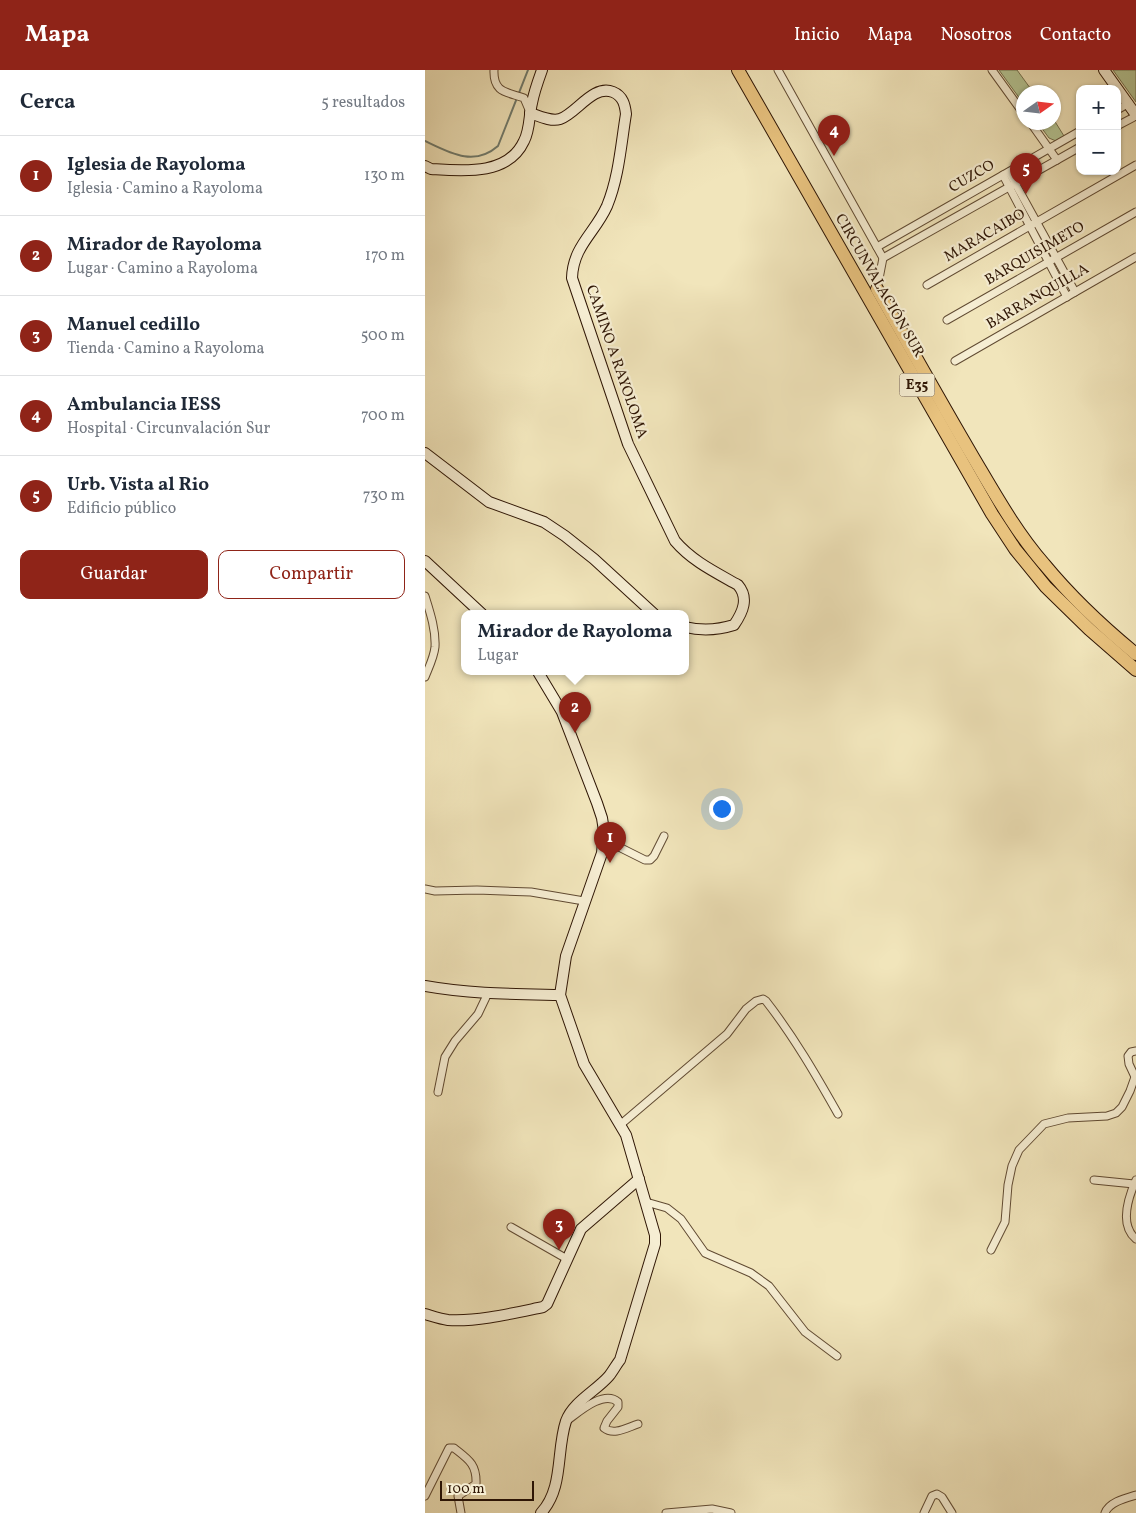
<!DOCTYPE html>
<html lang="es">
<meta charset="utf-8">
<style>
:root{--surface:#fff;--page:#f2f2f3;--text:#1f2937;--muted:#747a83;--line:#e0e1e3;--accent:#8f2418}
body{margin:0;font-family:Vollkorn,serif;background:var(--page);color:var(--text)}
.controls{position:absolute;right:15px;top:15px;display:grid;overflow:hidden;border-radius:10px;box-shadow:0 1px 4px #0004}
.controls button{width:45px;height:45px;display:grid;place-items:center;padding:0;border:0;border-bottom:1px solid var(--line);background:var(--surface);color:var(--text);font:25px sans-serif}
.compass{position:absolute;left:591px;top:15px;width:45px;height:45px;border-radius:50%;background:var(--surface);box-shadow:0 1px 4px #0004;rotate:76deg}
.scale{position:absolute;left:15px;bottom:12px;width:94px;box-sizing:border-box;padding-left:5px;border:2px solid #2f1605;border-top:0;font-size:14px;line-height:18px;white-space:nowrap;color:#2f1605;-webkit-text-stroke:4px #f6eed3;paint-order:stroke}
.you{position:absolute;left:296px;top:738px;width:18px;height:18px;margin:-12px;border:4px solid #fff;border-radius:50%;background:#1a73e8;box-shadow:0 0 0 8px #1a73e833}
.badge{display:grid;place-items:center;width:32px;height:32px;border-radius:50%;background:var(--accent);color:#fff;font-size:16px;font-weight:700}
.pin{position:absolute;translate:-50% -41px;filter:drop-shadow(0 1px 2px #0008)}
.pin::after{content:'';position:absolute;top:26px;width:18px;height:15px;background:inherit;clip-path:polygon(0 0,100% 0,50% 100%)}
.popup{position:absolute;left:36px;top:540px;width:228px;height:65px;box-sizing:border-box;display:grid;place-content:center;border-radius:10px;background:var(--surface);filter:drop-shadow(0 1px 4px #0005);font-size:16px;white-space:nowrap;color:var(--muted)}
.popup b{font-size:19px;color:var(--text)}
.popup::after{content:'';position:absolute;left:50%;top:100%;margin-left:-10px;border:10px solid transparent;border-top-color:var(--surface)}
.list{margin:0;padding:0;list-style:none}
h2{display:flex;justify-content:space-between;align-items:center;height:65px;margin:0;padding:0 20px;font-size:21px}
h2 small{font-size:16px;font-weight:400;color:var(--muted)}
.list li{display:grid;grid-template-columns:32px 1fr auto;gap:15px;align-items:center;box-sizing:border-box;height:80px;padding:0 20px;border-top:1px solid var(--line)}
.list b{display:block;font-size:19px;white-space:nowrap}
.list p{margin:0;font-size:16px;white-space:nowrap;color:var(--muted)}
.list em{font-size:16px;font-style:normal;color:var(--muted)}
.actions{display:flex;gap:10px;padding:15px 20px}
.actions a{flex:1;padding:11px 0;border:1px solid var(--accent);border-radius:10px;text-align:center;font-size:18px;color:var(--accent)}
.actions .main{background:var(--accent);color:#fff}
.map{position:relative;flex:none;width:711px;height:1443px;overflow:hidden}
header{display:flex;align-items:center;gap:30px;box-sizing:border-box;height:70px;padding:0 25px;background:var(--accent);color:#fff}
header strong{font-size:24px}
nav{display:flex;gap:28px;margin-inline-start:auto;font-size:18px}
main{display:flex}
aside{flex:1;background:var(--surface)}
.map>svg:first-child{display:block}
.green{fill:#b5c694;stroke:#726e4c}
.lines{fill:none;stroke-linecap:round;stroke-linejoin:round}
.stream{stroke:#707b6d;stroke-width:2}
.street-casing{stroke:#604a32;stroke-width:9}
.secondary-casing{stroke:#2f1605;stroke-width:12}
.highway-casing{stroke:#2f1605;stroke-width:14}
.street{stroke:#f6eed3;stroke-width:7}
.secondary{stroke:#f6eed3;stroke-width:10}
.highway{stroke:#e8c27e;stroke-width:12}
.labels{text-anchor:middle;dominant-baseline:central;stroke-width:4.5;stroke-linejoin:round;paint-order:stroke}
.shield{fill:#f6eed3;stroke:#6b5743;stroke-width:1}
.shield-label{font-size:14px;font-weight:bold;fill:#2f1605}
.street-label{font-size:15px;fill:#2f1605;stroke:#f6eed3}
</style>
<header>
<strong>Mapa</strong>
<nav><a>Inicio</a><a>Mapa</a><a>Nosotros</a><a>Contacto</a></nav>
</header>
<main>
<aside>
<h2>Cerca<small>5 resultados</small></h2>
<ul class="list">
<li><span class="badge">1</span><div><b>Iglesia de Rayoloma</b><p>Iglesia · Camino a Rayoloma</p></div><em>130 m</em></li>
<li><span class="badge">2</span><div><b>Mirador de Rayoloma</b><p>Lugar · Camino a Rayoloma</p></div><em>170 m</em></li>
<li><span class="badge">3</span><div><b>Manuel cedillo</b><p>Tienda · Camino a Rayoloma</p></div><em>500 m</em></li>
<li><span class="badge">4</span><div><b>Ambulancia IESS</b><p>Hospital · Circunvalación Sur</p></div><em>700 m</em></li>
<li><span class="badge">5</span><div><b>Urb. Vista al Rio</b><p>Edificio público</p></div><em>730 m</em></li>
</ul>
<div class="actions"><a class="main">Guardar</a><a>Compartir</a></div>
</aside>
<div class="map">
<svg width="711" height="1443" viewBox="0 0 711 1443">
<rect width="100%" height="100%" fill="#f1e5bb"/>
<filter id="stains"><feTurbulence type="fractalNoise" baseFrequency=".004" numOctaves="4"/><feColorMatrix values="0 0 0 0 .2 0 0 0 0 .09 0 0 0 0 .02 0 0 0 .5 -.17"/></filter>
<radialGradient id="worn" r=".72"><stop offset=".6" stop-color="#630" stop-opacity="0"/><stop offset="1" stop-color="#630" stop-opacity=".3"/></radialGradient>
<g class="green">
<path d="M574,0h18l16,22h-10v11z"/>
<path d="M688,0h23v32z"/>
<path d="M629,50l10,16 -8,5 -7,-3 -11,-15 15,-1z"/>
</g>
<g class="lines">
<path class="stream" d="M0,71c25,12 49,26 73,5l30,-76"/>
<defs>
<g id="street">
<path d="M69,0c-1,23 13,22 30,28l6,14"/>
<path d="M353,0l105,188 -6,31"/>
<path d="M567,0l31,43"/>
<path d="M692,40l12,-7"/>
<path d="M605,52l27,38"/>
<path d="M692,56l19,-10"/>
<path d="M584,102l66,120"/>
<path d="M578,105l64,122"/>
<path d="M452,177l203,-116"/>
<path d="M458,188l197,-111"/>
<path d="M502,215l209,-120"/>
<path d="M522,250l189,-108"/>
<path d="M530,291l181,-104"/>
<path d="M0,526c5,16 11,34 10,51 -1,10 -6,20 -10,30"/>
<path d="M178,773l18,5 24,12h5l4,-4 10,-20"/>
<path d="M0,819l10,2 42,-1 54,2 53,9"/>
<path d="M711,981l-5,1 -3,4 1,8 7,15"/>
<path d="M13,1022l7,-35 10,-16 23,-27 10,-21"/>
<path d="M195,1055l107,-91 19,-25 10,-8 7,-2 3,2c28,36 50,74 72,113"/>
<path d="M669,1110l40,4"/>
<path d="M711,1110c-8,18 -17,45 0,59"/>
<path d="M221,1132l21,6 14,11 24,34 46,20 18,13 36,46 32,24"/>
<path d="M86,1157l56,32"/>
<path d="M566,1180l14,-28 3,-37 4,-19 7,-16 25,-26 24,-6 39,-2 9,-3 6,-6 8,-16 5,-14"/>
<path d="M143,1350c12,-9 36,-30 50,-18v5l-11,14 -3,7c10,8 24,-1 34,-4"/>
<path d="M0,1426l24,-48h5c14,11 23,16 22,36l-18,12 3,17"/>
<path d="M241,1443l46,-4 19,4"/>
<path d="M499,1443l8,-17 5,-2 5,3 10,16"/>
<path d="M680,1443c4,-11 21,-15 31,-18"/>
</g>
<g id="secondary">
<path d="M679,0l32,45"/>
<path d="M105,43c9,3 21,9 30,6 17,-6 33,-35 53,-27 10,4 12,13 13,22 -5,30 -7,63 -19,92 -12,27 -34,40 -35,72l56,166 47,97c17,20 40,31 63,44 11,13 5,27 -4,40 -16,5 -32,6 -49,2"/>
<path d="M0,96l6,3c32,2 77,7 93,-28 6,-11 5,-26 8,-38 2,-11 6,-22 10,-33"/>
<path d="M0,383l64,49 55,20 21,14 29,23 60,55"/>
<path d="M0,491l57,53"/>
<path d="M113,602l24,40 35,91 5,15 2,13 -2,22 -36,103 -6,39 24,69 42,71 29,100v9l-35,116c-4,5 -7,11 -11,16 -13,15 -36,26 -43,45 -10,30 -2,67 -25,92"/>
<path d="M0,916c44,8 90,8 135,9"/>
<path d="M0,1244c7,2 16,5 23,6 29,2 66,-7 95,-13l4,-3 34,-75 58,-50"/>
</g>
<g id="highway">
<path d="M313,0l254,444 23,35 31,38 43,42 47,41"/>
<path d="M452,219c32,56 63,112 96,168 22,37 43,75 71,107 28,34 59,63 92,90"/>
</g>
</defs>
<use href="#street" class="street-casing"/>
<use href="#secondary" class="secondary-casing"/>
<use href="#highway" class="highway-casing"/>
<use href="#street" class="street"/>
<use href="#secondary" class="secondary"/>
<use href="#highway" class="highway"/>
</g>
<g class="labels">
<rect class="shield" x="474.5" y="303.5" width="35" height="23" rx="4"/>
<g class="shield-label">
<text x="492" y="315">E35</text>
</g>
<g class="street-label">
<text transform="translate(547 107) rotate(-30)">CUZCO</text>
<text transform="translate(560 166) rotate(-30)">MARACAIBO</text>
<text transform="translate(610 184) rotate(-30)">BARQUISIMETO</text>
<text transform="translate(454 216) rotate(60)">CIRCUNVALACIÓN SUR</text>
<text transform="translate(613 227) rotate(-30)">BARRANQUILLA</text>
<text transform="translate(191 292) rotate(71)">CAMINO A RAYOLOMA</text>
</g>
</g>
<rect width="100%" height="100%" filter="url(#stains)"/>
<rect width="100%" height="100%" fill="url(#worn)"/>
</svg>
<div class="controls">
<button>+</button>
<button>−</button>
</div>
<svg class="compass" viewBox="-18 -18 36 36"><path d="M0-13l5 13h-10z" fill="#e53935"/><path d="M0 13l5-13h-10z" fill="#747a83"/></svg>
<div class="scale">100 m</div>
<div class="you"></div>
<div class="pin badge" style="left:185px;top:793px">1</div>
<div class="pin badge" style="left:150px;top:663px">2</div>
<div class="popup"><b>Mirador de Rayoloma</b>Lugar</div>
<div class="pin badge" style="left:134px;top:1180px">3</div>
<div class="pin badge" style="left:409px;top:86px">4</div>
<div class="pin badge" style="left:601px;top:124px">5</div>
</div>
</main>
